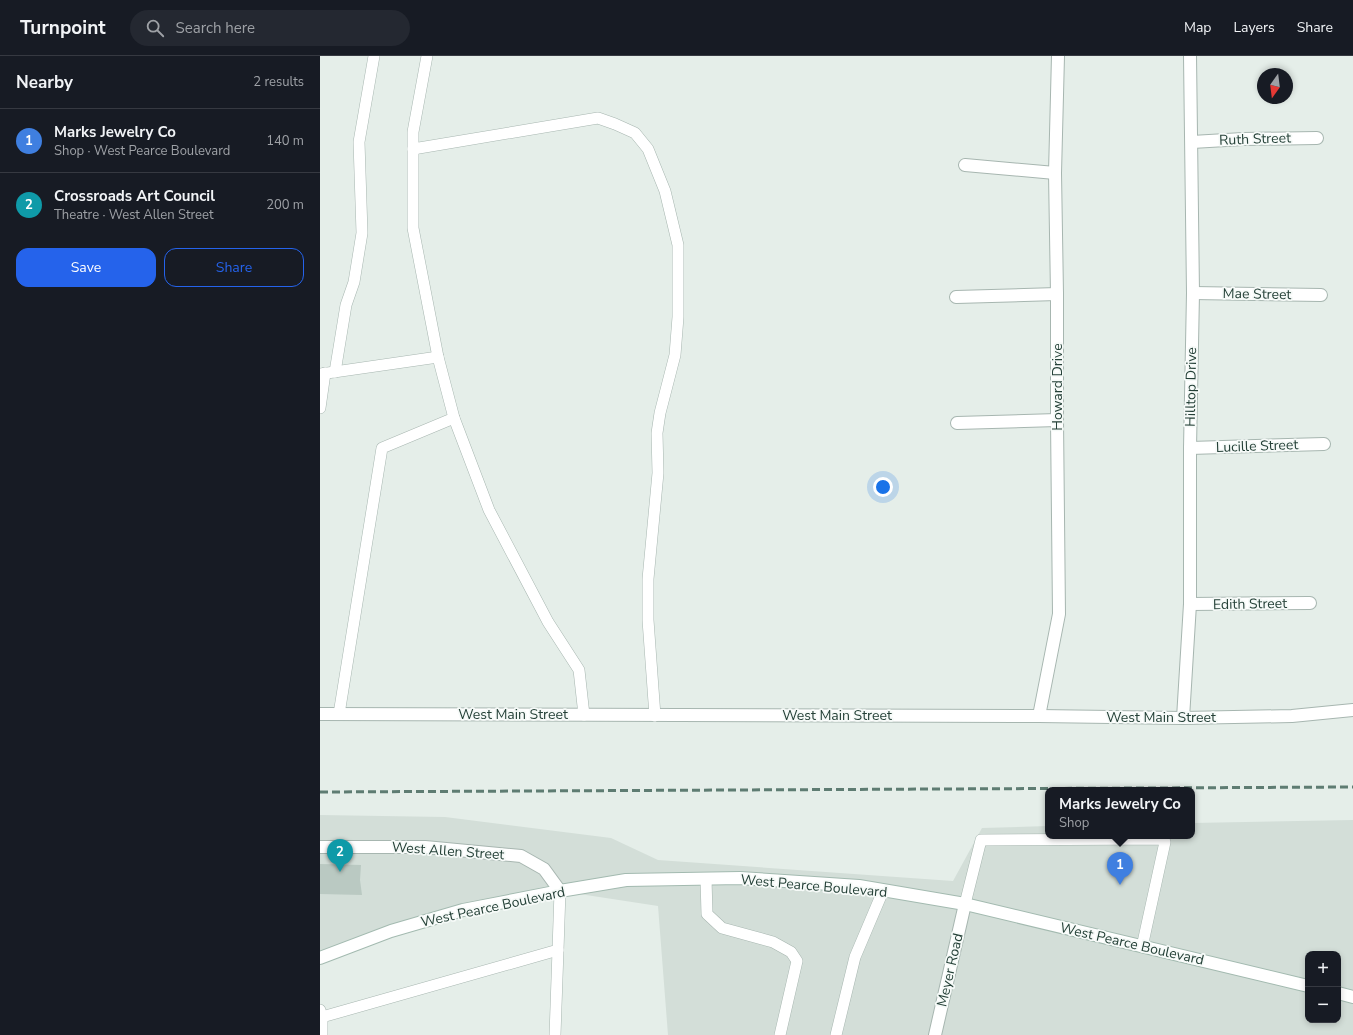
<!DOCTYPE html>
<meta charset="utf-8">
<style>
:root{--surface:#171b24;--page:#242831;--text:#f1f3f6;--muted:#9ea1a6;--line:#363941;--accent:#2563eb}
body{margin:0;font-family:"Nunito Sans",sans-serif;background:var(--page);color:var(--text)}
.controls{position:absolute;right:12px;bottom:12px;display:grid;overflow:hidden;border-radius:8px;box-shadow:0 2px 6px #0003}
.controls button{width:36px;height:36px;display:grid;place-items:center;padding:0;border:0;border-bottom:1px solid var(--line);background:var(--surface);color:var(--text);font:20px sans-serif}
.compass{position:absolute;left:937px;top:12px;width:36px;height:36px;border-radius:50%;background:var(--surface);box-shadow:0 2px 6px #0003;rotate:194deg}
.you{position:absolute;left:563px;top:431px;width:14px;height:14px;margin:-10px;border:3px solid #fff;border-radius:50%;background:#1a73e8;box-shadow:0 0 0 6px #1a73e833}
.badge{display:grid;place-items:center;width:26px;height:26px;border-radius:50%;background:var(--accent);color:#fff;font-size:13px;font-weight:700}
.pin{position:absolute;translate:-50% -33px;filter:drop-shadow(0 1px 2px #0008)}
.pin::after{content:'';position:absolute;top:21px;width:14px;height:12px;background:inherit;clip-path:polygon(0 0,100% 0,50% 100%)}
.popup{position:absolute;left:725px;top:731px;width:150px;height:52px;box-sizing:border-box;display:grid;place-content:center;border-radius:8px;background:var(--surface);filter:drop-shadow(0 1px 3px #0005);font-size:13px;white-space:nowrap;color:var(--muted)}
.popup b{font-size:15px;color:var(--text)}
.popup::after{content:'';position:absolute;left:50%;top:100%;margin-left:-8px;border:8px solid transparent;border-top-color:var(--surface)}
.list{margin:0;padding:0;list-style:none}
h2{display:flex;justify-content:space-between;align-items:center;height:52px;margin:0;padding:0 16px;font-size:17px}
h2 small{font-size:13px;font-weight:400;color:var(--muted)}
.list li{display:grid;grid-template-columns:26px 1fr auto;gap:12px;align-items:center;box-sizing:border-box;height:64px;padding:0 16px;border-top:1px solid var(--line)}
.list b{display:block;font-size:15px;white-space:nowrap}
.list p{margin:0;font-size:13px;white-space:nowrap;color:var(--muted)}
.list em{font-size:13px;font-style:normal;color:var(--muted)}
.actions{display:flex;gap:8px;padding:12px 16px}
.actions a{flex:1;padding:9px 0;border:1px solid var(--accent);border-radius:12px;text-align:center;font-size:14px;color:var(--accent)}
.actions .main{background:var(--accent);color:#fff}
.icon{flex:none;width:22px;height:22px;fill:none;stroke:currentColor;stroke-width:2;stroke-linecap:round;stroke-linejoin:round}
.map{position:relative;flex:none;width:1033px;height:979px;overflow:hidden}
header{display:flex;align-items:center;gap:24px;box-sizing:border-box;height:56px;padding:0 20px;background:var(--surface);border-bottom:1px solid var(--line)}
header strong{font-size:19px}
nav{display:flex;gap:22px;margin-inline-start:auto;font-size:14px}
.search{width:280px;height:36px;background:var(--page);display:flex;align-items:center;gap:10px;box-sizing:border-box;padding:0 14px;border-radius:22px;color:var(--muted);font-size:15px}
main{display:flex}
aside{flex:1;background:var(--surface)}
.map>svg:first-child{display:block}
.built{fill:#d3ded8;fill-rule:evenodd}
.building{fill:#bac9c2}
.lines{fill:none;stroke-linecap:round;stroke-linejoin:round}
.service-casing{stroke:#a7b6b0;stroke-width:12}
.minor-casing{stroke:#a7b6b0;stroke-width:14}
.tertiary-casing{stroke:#a7b6b0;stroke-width:14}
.secondary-casing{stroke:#a3bab0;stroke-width:14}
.service{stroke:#fff;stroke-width:11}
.minor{stroke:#fff;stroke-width:12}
.tertiary{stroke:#fff;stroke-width:12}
.secondary{stroke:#fff;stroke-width:12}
.rail{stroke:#5e7c72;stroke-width:3;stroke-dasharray:8 4;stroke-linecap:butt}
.labels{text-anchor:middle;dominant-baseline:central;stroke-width:3.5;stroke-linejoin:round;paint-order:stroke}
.street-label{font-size:14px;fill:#244037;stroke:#f6faf8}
</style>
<header>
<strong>Turnpoint</strong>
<div class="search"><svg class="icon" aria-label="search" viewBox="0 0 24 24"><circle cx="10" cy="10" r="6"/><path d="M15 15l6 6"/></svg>Search here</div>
<nav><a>Map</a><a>Layers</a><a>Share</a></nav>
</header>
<main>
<aside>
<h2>Nearby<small>2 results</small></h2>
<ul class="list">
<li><span class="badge" style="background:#3f7fe0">1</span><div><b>Marks Jewelry Co</b><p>Shop · West Pearce Boulevard</p></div><em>140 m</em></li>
<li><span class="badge" style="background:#0f9aa8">2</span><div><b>Crossroads Art Council</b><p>Theatre · West Allen Street</p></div><em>200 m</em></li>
</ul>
<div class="actions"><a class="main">Save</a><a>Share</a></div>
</aside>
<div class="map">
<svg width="1033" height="979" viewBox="0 0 1033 979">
<rect width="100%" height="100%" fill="#e5eee9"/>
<path class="built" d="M0,759l125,2 166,21 47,22 295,21 29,-53 66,-2v10h144v-13l161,-3v215h-685l-10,-129 -98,-15 -169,40 -71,27zM988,898h30v66h-30z"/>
<path class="building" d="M0,808l41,1 -1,15 2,15 -42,-1z"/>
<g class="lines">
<defs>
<g id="service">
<path d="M107,0l-14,76v96l25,129 16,61 35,92 59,112 31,48 5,45"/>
<path d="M93,93l185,-31 17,6 20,9 13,16 17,42 13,54v72l-3,38 -15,58 -3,20 1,40 -10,106v41l7,96"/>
<path d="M15,316l11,-67 8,-23 8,-49 -3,-91 15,-86"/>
<path d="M0,318l118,-17"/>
<path d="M0,352l5,-35"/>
<path d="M19,658l43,-266 72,-30"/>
<path d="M386,823l1,35 15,14 51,14 18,10 6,9 -17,74"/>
<path d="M645,848l16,-64 181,-1 3,3 -23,105"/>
<path d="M0,954l2,7 236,-67 2,-59"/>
<path d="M2,979v-18"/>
<path d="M235,979l3,-85"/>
<path d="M516,979l19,-78 28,-66"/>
</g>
<g id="minor">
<path d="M872,86l51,-3 74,-1"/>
<path d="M645,109l90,8"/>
<path d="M873,237l128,2"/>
<path d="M636,241l101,-3"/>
<path d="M637,367l100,-3"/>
<path d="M870,392l134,-4"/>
<path d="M870,548l120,-1"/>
<path d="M719,660l20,-102 -2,-194v-126l-2,-121 3,-117"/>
<path d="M863,662l7,-114v-156l3,-155 -3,-237"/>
<path d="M0,791h105l96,9 23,13 16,22"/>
</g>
<g id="tertiary">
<path d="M0,658l719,2 144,2 109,-2 61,-6"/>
<path d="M615,979l30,-131"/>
</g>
<g id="secondary">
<path d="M0,902l71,-27 72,-21 97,-19 66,-11 114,-2 119,8 106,18 343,82"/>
<path d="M1018,937l15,4"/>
</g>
</defs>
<use href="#service" class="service-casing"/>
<use href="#minor" class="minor-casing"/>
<use href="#tertiary" class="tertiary-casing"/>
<use href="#secondary" class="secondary-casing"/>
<use href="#service" class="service"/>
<use href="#minor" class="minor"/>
<use href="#tertiary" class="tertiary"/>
<use href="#secondary" class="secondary"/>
<path class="rail" d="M0,736l1033,-5"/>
</g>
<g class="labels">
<g class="street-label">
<text transform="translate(935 83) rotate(-2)">Ruth Street</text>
<text transform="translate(937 238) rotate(1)">Mae Street</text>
<text transform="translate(737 331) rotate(-90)">Howard Drive</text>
<text transform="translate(871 331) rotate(-89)">Hilltop Drive</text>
<text transform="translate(937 390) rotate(-2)">Lucille Street</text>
<text transform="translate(930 548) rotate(-1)">Edith Street</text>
<text x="193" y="658">West Main Street</text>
<text x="517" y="659">West Main Street</text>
<text x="841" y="661">West Main Street</text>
<text transform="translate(128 795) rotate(4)">West Allen Street</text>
<text transform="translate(494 830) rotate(5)">West Pearce Boulevard</text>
<text transform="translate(173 851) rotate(-12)">West Pearce Boulevard</text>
<text transform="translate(812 888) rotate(13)">West Pearce Boulevard</text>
<text transform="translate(630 914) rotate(-77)">Meyer Road</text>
</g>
</g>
</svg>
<div class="controls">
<button>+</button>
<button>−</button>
</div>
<svg class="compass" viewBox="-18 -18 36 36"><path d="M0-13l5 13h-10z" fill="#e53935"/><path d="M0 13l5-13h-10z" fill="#9ea1a6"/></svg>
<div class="you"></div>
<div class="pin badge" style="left:800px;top:829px;background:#3f7fe0">1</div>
<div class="popup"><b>Marks Jewelry Co</b>Shop</div>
<div class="pin badge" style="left:20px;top:816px;background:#0f9aa8">2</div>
</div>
</main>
